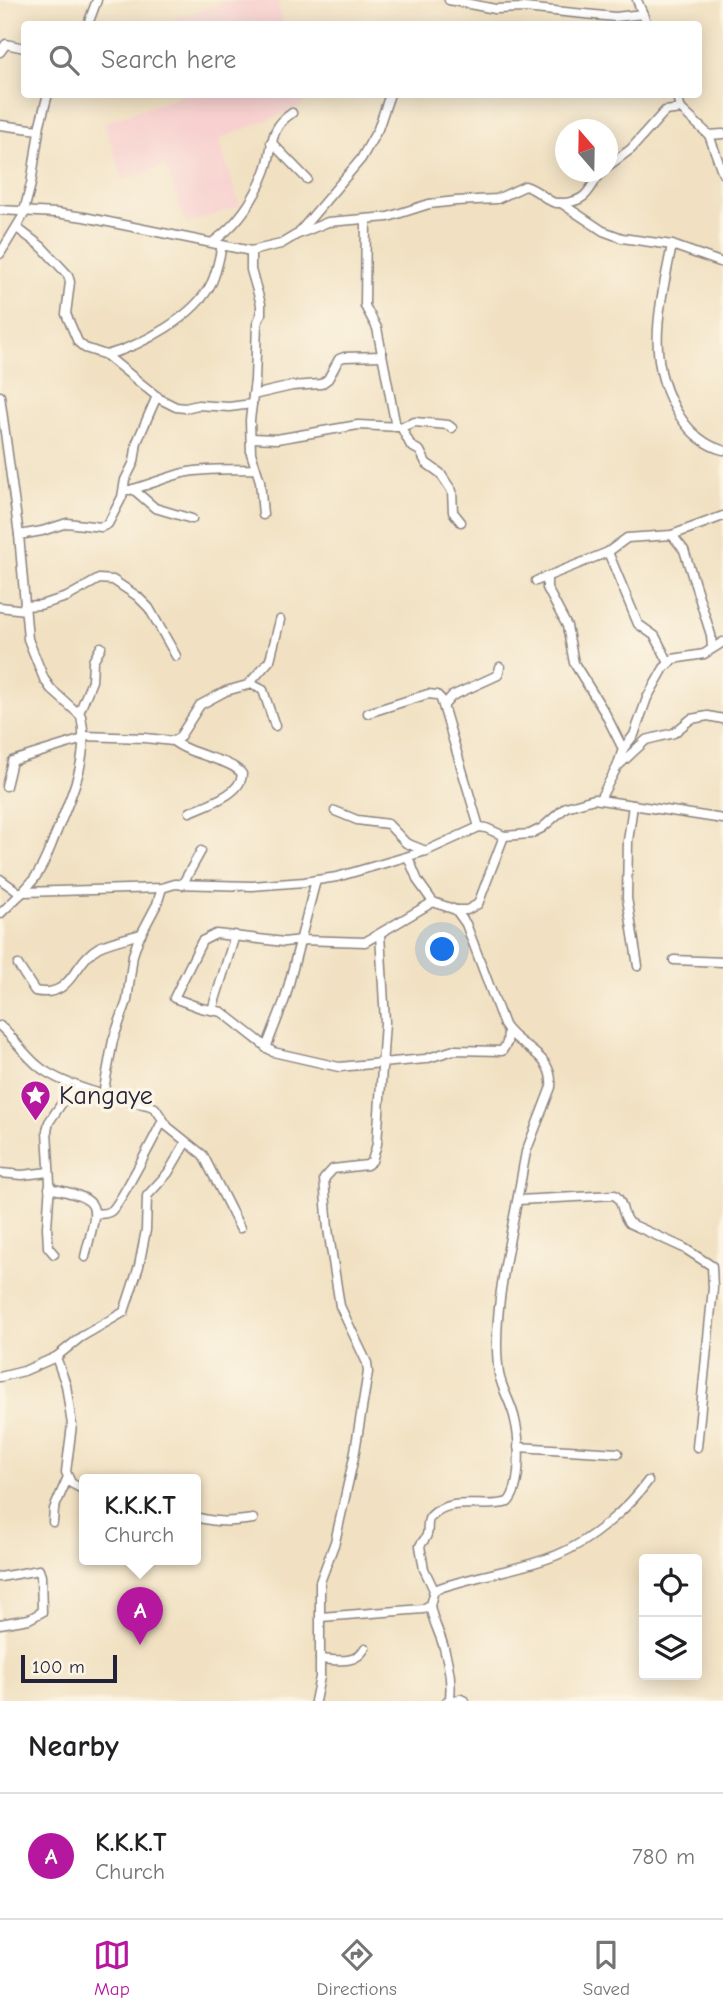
<!DOCTYPE html>
<style>
:root{--surface:#fff;--page:#f6f6f6;--text:#202124;--muted:#757577;--line:#e0e0e0;--accent:#b5179e}
body{margin:0;font-family:"Comic Neue",sans-serif;background:var(--page);color:var(--text)}
.controls{position:absolute;right:21px;bottom:21px;display:grid;overflow:hidden;border-radius:7px;box-shadow:0 4px 18px #0003}
.controls button{width:63px;height:63px;display:grid;place-items:center;padding:0;border:0;border-bottom:2px solid var(--line);background:var(--surface);color:var(--text);font:35px sans-serif}
.compass{position:absolute;left:555px;top:119px;width:63px;height:63px;border-radius:50%;background:var(--surface);box-shadow:0 4px 18px #0003;rotate:340deg}
.scale{position:absolute;left:21px;bottom:18px;width:96px;box-sizing:border-box;padding-left:7px;border:4px solid #22223b;border-top:0;font-size:19px;line-height:24px;white-space:nowrap;color:#22223b;-webkit-text-stroke:5px #fcf5e5;paint-order:stroke}
.you{position:absolute;left:443px;top:950px;width:24px;height:24px;margin:-18px;border:5px solid #fff;border-radius:50%;background:#1a73e8;box-shadow:0 0 0 10px #1a73e833}
.badge{display:grid;place-items:center;width:46px;height:46px;border-radius:50%;background:var(--accent);color:#fff;font-size:23px;font-weight:700}
.pin{position:absolute;translate:-50% -58px;filter:drop-shadow(0 2px 4px #0008)}
.pin::after{content:'';position:absolute;top:37px;width:24px;height:21px;background:inherit;clip-path:polygon(0 0,100% 0,50% 100%)}
.popup{position:absolute;left:79px;top:1474px;width:122px;height:91px;box-sizing:border-box;display:grid;place-content:center;border-radius:7px;background:var(--surface);filter:drop-shadow(0 2px 5px #0005);font-size:23px;white-space:nowrap;color:var(--muted)}
.popup b{font-size:26px;color:var(--text)}
.popup::after{content:'';position:absolute;left:50%;top:100%;margin-left:-14px;border:14px solid transparent;border-top-color:var(--surface)}
.list{margin:0;padding:0;list-style:none}
h2{display:flex;justify-content:space-between;align-items:center;height:91px;margin:0;padding:0 28px;font-size:30px}
h2 small{font-size:23px;font-weight:400;color:var(--muted)}
.list li{display:grid;grid-template-columns:46px 1fr auto;gap:21px;align-items:center;box-sizing:border-box;height:126px;padding:0 28px;border-top:2px solid var(--line)}
.list b{display:block;font-size:26px;white-space:nowrap}
.list p{margin:0;font-size:23px;white-space:nowrap;color:var(--muted)}
.list em{font-size:23px;font-style:normal;color:var(--muted)}
.icon{flex:none;width:38px;height:38px;fill:none;stroke:currentColor;stroke-width:2;stroke-linecap:round;stroke-linejoin:round}
.map{position:relative;flex:none;width:723px;height:1701px;overflow:hidden}
.search{position:absolute;background:var(--surface);box-shadow:0 4px 18px #0003;left:21px;right:21px;top:21px;height:77px;display:flex;align-items:center;gap:18px;box-sizing:border-box;padding:0 24px;border-radius:7px;color:var(--muted);font-size:26px}
.sheet{height:217px;background:var(--surface)}
nav{display:flex;justify-content:space-around;align-items:center;box-sizing:border-box;height:98px;border-top:2px solid var(--line);background:var(--surface);font-size:19px;color:var(--muted)}
nav a{display:grid;justify-items:center;gap:4px}
nav .on{color:var(--accent)}
.map>svg:first-child{display:block}
.built{fill:#f7d0cf}
.lines{fill:none;stroke-linecap:round;stroke-linejoin:round}
.minor-casing{stroke:#8a827e;stroke-width:11}
.minor{stroke:#fff;stroke-width:8}
.labels{text-anchor:middle;dominant-baseline:central;stroke-width:7;stroke-linejoin:round;paint-order:stroke}
.poi-label{font-size:26px;fill:#22223b;stroke:#fcf5e5;text-anchor:start}
</style>
<div class="map">
<svg width="723" height="1701" viewBox="0 0 723 1701">
<rect width="100%" height="100%" fill="#fcf5e5"/>
<filter id="ink" filterUnits="userSpaceOnUse"><feTurbulence type="fractalNoise" baseFrequency=".0143" numOctaves="2"/><feDisplacementMap in="SourceGraphic" scale="14" xChannelSelector="R" yChannelSelector="G"/><feConvolveMatrix kernelMatrix="1 2 1 2 8 2 1 2 1" color-interpolation-filters="sRGB"/></filter>
<filter id="wash" filterUnits="userSpaceOnUse"><feTurbulence type="fractalNoise" baseFrequency=".00686" numOctaves="4" result="noise"/><feDisplacementMap in="SourceGraphic" scale="28" xChannelSelector="R" yChannelSelector="G"/><feGaussianBlur stdDeviation="1.57" result="paint"/><feColorMatrix in="noise" values="0 0 0 0 0 0 0 0 0 0 0 0 0 0 0 0 0 1.4 0 .05"/><feComposite in="paint" operator="in"/></filter>
<g filter="url(#wash)">
<rect width="100%" height="100%" fill="#f1e1c2"/>
<g class="built">
<path d="M232,0h45l6,24h-125z"/>
<path d="M178,95h122l3,11 -84,33 21,67 -54,18 -20,-58 -43,14 -19,-58 75,-25z"/>
</g>
</g>
<g filter="url(#ink)">
<g class="lines">
<defs>
<g id="minor">
<path d="M449,0l46,9 29,-1 91,9 28,-3"/>
<path d="M637,0l10,24"/>
<path d="M88,24l9,-24"/>
<path d="M0,52l6,-8 18,4"/>
<path d="M676,94l5,15"/>
<path d="M0,125l39,5"/>
<path d="M709,135l14,39"/>
<path d="M271,142l36,37"/>
<path d="M608,166l23,-17 34,-38 16,-2 28,26 14,-1"/>
<path d="M561,203l42,28 19,7 50,7 51,18"/>
<path d="M0,210l56,3 28,4 167,34 30,-7 15,-9 32,-13 60,-5 41,-13 27,-3 41,-2 28,-13c10,3 15,8 24,14 5,4 10,3 16,3 25,-3 23,-15 37,-31"/>
<path d="M24,211l7,-27 9,-60 8,-30"/>
<path d="M366,219l-1,87 12,22 19,99"/>
<path d="M17,228l25,19 26,28 2,7 -4,32 12,28 7,6 21,7 54,44 16,8 9,1 13,-3 31,2 23,-3"/>
<path d="M300,231l61,-72 17,-30 12,-35"/>
<path d="M213,242c25,-18 41,-41 52,-70 10,-24 1,-42 27,-59"/>
<path d="M672,245c-12,62 -29,116 9,173 10,15 25,28 42,32"/>
<path d="M251,251v19l10,34v10l-4,10 -2,56 -5,40 1,33 9,28 3,34"/>
<path d="M0,254l26,-43"/>
<path d="M106,355c35,-9 90,-39 106,-73 5,-11 7,-24 10,-36"/>
<path d="M253,395l39,-9 29,-2 7,-5 11,-20 5,-2 38,-1"/>
<path d="M0,396l19,139 9,104 16,40 7,10 30,27c9,41 -9,78 -24,115 -7,16 -12,34 -23,48 -10,13 -23,24 -34,35"/>
<path d="M401,427l10,19 9,5 6,12 14,10 12,18 1,21 8,10"/>
<path d="M251,438l26,1 81,-14 43,2 14,-5 33,3 4,3"/>
<path d="M133,489l22,19 37,11"/>
<path d="M124,490h6c18,-5 35,-12 53,-17 23,-5 48,-3 72,-4"/>
<path d="M19,535l23,-4 25,-8 34,4 7,-3 14,-27 3,-17 9,-18 3,-20 20,-46"/>
<path d="M672,535l12,15 27,85 1,13"/>
<path d="M608,552l30,72 17,12 14,27"/>
<path d="M547,577v11l20,38 7,37 31,50 18,36"/>
<path d="M536,581l72,-29 19,-14 45,-3 51,-19"/>
<path d="M24,606l16,-1 27,-8 32,-18 14,1 24,16 12,12 27,48"/>
<path d="M0,607l25,3"/>
<path d="M248,685l22,-25 10,-40"/>
<path d="M444,705l8,-9 46,-21 2,-8"/>
<path d="M79,713l13,-32 1,-20 8,-14"/>
<path d="M368,713l60,-19 9,1 4,4 38,128"/>
<path d="M83,736l62,2 28,3 6,-3 21,-33 26,-14 25,-7 12,6 12,36"/>
<path d="M173,741c18,15 59,18 69,33 -1,21 -35,30 -52,38"/>
<path d="M618,766l28,-26 28,-7 17,-14 17,-3 15,3"/>
<path d="M6,786l6,-25 71,-22"/>
<path d="M600,799l17,-32 6,-18 11,-14 13,-37 17,-30 9,-9 31,-5 19,-12"/>
<path d="M633,805l-5,36 -1,57 11,68"/>
<path d="M335,811l22,9 31,4 18,19 20,8"/>
<path d="M408,857l10,24 15,21 23,8 10,14 38,101c14,23 50,28 47,62l-25,65 -3,16c-10,62 -33,145 -24,206 3,16 13,30 16,46 5,20 7,67 -7,82 -24,8 -56,-7 -77,14 -6,6 -1,14 -5,21 -2,4 -5,6 -6,9l4,23 10,21"/>
<path d="M0,879l21,15"/>
<path d="M182,885l19,-34"/>
<path d="M23,892l139,-4 13,-4 77,2 52,-4 33,-5 89,-26 53,-24 7,1 18,8 26,-2 12,-6 24,-21 28,-8 129,20"/>
<path d="M433,902l-68,40 -64,-2 -17,2 -68,-8 -14,7 -28,57 27,10 21,4 51,40 66,15 86,-8 29,-9 48,1 5,-8 1,-12"/>
<path d="M456,910h11l11,-6 26,-68"/>
<path d="M674,960l49,2"/>
<path d="M18,965l17,26c38,8 38,-30 64,-44 13,-6 28,-9 42,-13"/>
<path d="M212,1010l23,-75"/>
<path d="M0,1026c14,12 23,27 37,39 22,20 82,35 111,40l7,3 13,19 35,28 37,73"/>
<path d="M266,1048l19,-49 31,-119"/>
<path d="M103,1095l10,-55 14,-39 6,-46 5,-15 19,-36 5,-16"/>
<path d="M0,1173l22,2 27,-3"/>
<path d="M49,1188c58,12 48,17 36,69"/>
<path d="M518,1200l97,-5c9,7 6,20 14,28l55,25 28,18 1,22 -16,159"/>
<path d="M95,1213c5,1 11,1 16,-2 8,-5 46,-79 52,-91"/>
<path d="M54,1254l-6,-7 -1,-20 3,-44 -3,-52 2,-9 26,-38"/>
<path d="M56,1357l10,28 6,40 -6,47 5,11 13,7"/>
<path d="M0,1377l24,-6 32,-14 25,-20 43,-25 15,-46 7,-36 1,-34 21,-23 18,-31"/>
<path d="M518,1447l100,6"/>
<path d="M196,1517c20,6 36,5 57,2"/>
<path d="M53,1522l1,-13 13,-30"/>
<path d="M0,1577l39,-7 2,6 1,36 -13,7 -29,5"/>
<path d="M430,1605c2,15 10,28 14,43 5,17 8,34 6,51"/>
<path d="M321,1617l102,-8 7,-4 4,-15c40,-15 84,-19 123,-35 32,-13 71,-46 91,-74"/>
<path d="M320,1659c18,1 35,6 45,-11"/>
<path d="M315,1701l5,-24v-95l15,-40 19,-85 14,-85 -1,-9 -27,-57 -12,-77 -4,-50 9,-10 34,-4 5,-4 5,-17 8,-122 -5,-88"/>
<path d="M447,1701l14,-2 4,2"/>
</g>
</defs>
<use href="#minor" class="minor-casing"/>
<use href="#minor" class="minor"/>
</g>
</g>
<defs>
<symbol id="sight-pin" viewBox="-11 -11 22 30"><path d="M0 17L-7.5 6A9.5 9.5 0 1 1 7.5 6Z" fill="#b5179e" stroke="#fcf5e5"/><path d="M0-6L1.8-2.2L6-1.7L2.9 1.2L3.7 5.4L0 3.3L-3.7 5.4L-2.9 1.2L-6-1.7L-1.8-2.2Z" fill="#fff"/></symbol>
</defs>
<g fill-rule="evenodd">
<use href="#sight-pin" x="18" y="1078" width="35" height="47"/>
</g>
<g class="labels">
<g class="poi-label">
<text x="59" y="1096">Kangaye</text>
</g>
</g>
</svg>
<div class="controls">
<button><svg class="icon" aria-label="locate" viewBox="0 0 24 24"><circle cx="12" cy="12" r="6"/><path d="M12 2v4M12 18v4M2 12h4M18 12h4"/></svg></button>
<button><svg class="icon" aria-label="layers" viewBox="0 0 24 24"><path d="M12 4l9 5-9 5-9-5zM3 14l9 5 9-5"/></svg></button>
</div>
<svg class="compass" viewBox="-18 -18 36 36"><path d="M0-13l5 13h-10z" fill="#e53935"/><path d="M0 13l5-13h-10z" fill="#757577"/></svg>
<div class="scale">100 m</div>
<div class="you"></div>
<div class="pin badge" style="left:140px;top:1645px">A</div>
<div class="popup"><b>K.K.K.T</b>Church</div>
<div class="search"><svg class="icon" aria-label="search" viewBox="0 0 24 24"><circle cx="10" cy="10" r="6"/><path d="M15 15l6 6"/></svg>Search here</div>
</div>
<section class="sheet">
<h2>Nearby<small></small></h2>
<ul class="list">
<li><span class="badge">A</span><div><b>K.K.K.T</b><p>Church</p></div><em>780 m</em></li>
</ul>
</section>
<nav>
<a class="on"><svg class="icon" aria-label="map" viewBox="0 0 24 24"><path d="M3 6l6-2 6 2 6-2v14l-6 2-6-2-6 2zM9 4v14M15 6v14"/></svg>Map</a>
<a><svg class="icon" aria-label="directions" viewBox="0 0 24 24"><path d="M12 3l9 9-9 9-9-9zM9 14v-3h6M13 9l2 2-2 2"/></svg>Directions</a>
<a><svg class="icon" aria-label="saved" viewBox="0 0 24 24"><path d="M7 4h10v16l-5-4-5 4z"/></svg>Saved</a>
</nav>
